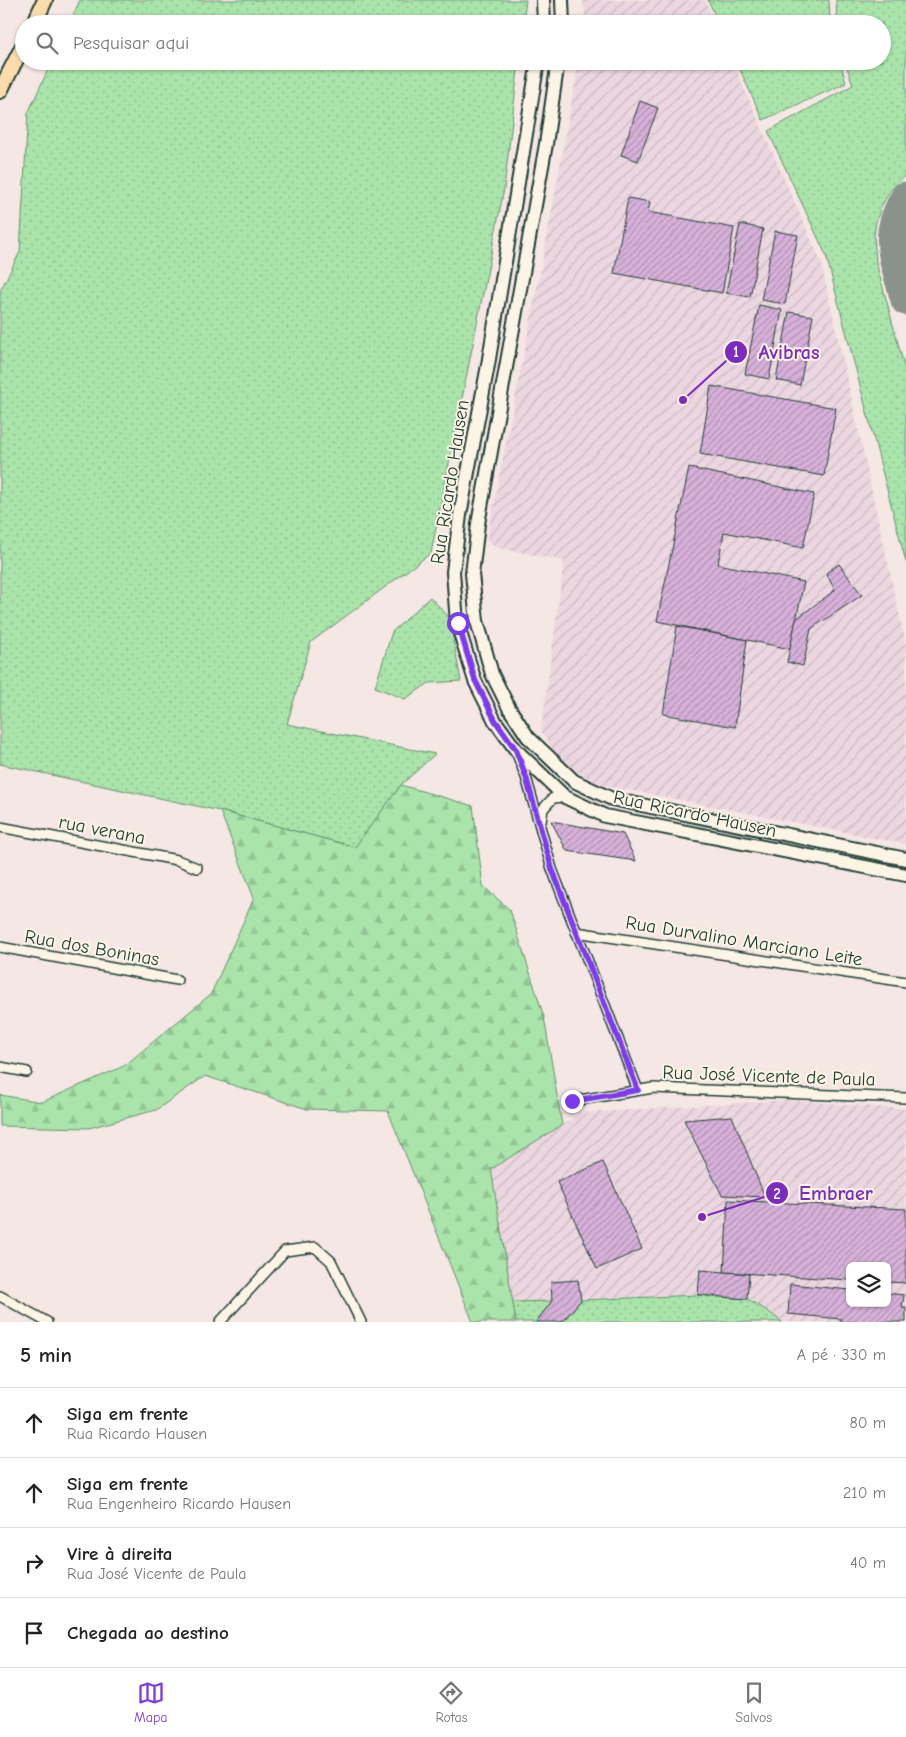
<!DOCTYPE html>
<html lang="pt">
<meta charset="utf-8">
<style>
:root{--surface:#fff;--page:#f6f6f6;--text:#222;--muted:#767676;--line:#e0e0e0;--accent:#7c3aed}
body{margin:0;font-family:"Comic Neue",sans-serif;background:var(--page);color:var(--text)}
.controls{position:absolute;right:15px;bottom:15px;display:grid;overflow:hidden;border-radius:8px;box-shadow:0 1px 4px #0004}
.controls button{width:45px;height:45px;display:grid;place-items:center;padding:0;border:0;border-bottom:1px solid var(--line);background:var(--surface);color:var(--text);font:25px sans-serif}
.stop{position:absolute;width:15px;height:15px;margin:-11px;border:4px solid #7c3aed;border-radius:50%;background:#fff}
.stop.end{background:#7c3aed;border-color:#fff;box-shadow:0 1px 5px #0008}
.list{margin:0;padding:0;list-style:none}
h2{display:flex;justify-content:space-between;align-items:center;height:65px;margin:0;padding:0 20px;font-size:21px}
h2 small{font-size:16px;font-weight:400;color:var(--muted)}
.list li{display:grid;grid-template-columns:32px 1fr auto;gap:15px;align-items:center;box-sizing:border-box;height:70px;padding:0 20px;border-top:1px solid var(--line)}
.list b{display:block;font-size:19px;white-space:nowrap}
.list p{margin:0;font-size:16px;white-space:nowrap;color:var(--muted)}
.list em{font-size:16px;font-style:normal;color:var(--muted)}
.icon{flex:none;width:28px;height:28px;fill:none;stroke:currentColor;stroke-width:2;stroke-linecap:round;stroke-linejoin:round}
.map{position:relative;flex:none;width:906px;height:1322px;overflow:hidden}
.search{position:absolute;background:var(--surface);box-shadow:0 1px 4px #0004;left:15px;right:15px;top:15px;height:55px;display:flex;align-items:center;gap:12px;box-sizing:border-box;padding:0 18px;border-radius:28px;color:var(--muted);font-size:19px}
.sheet{height:345px;background:var(--surface)}
nav{display:flex;justify-content:space-around;align-items:center;box-sizing:border-box;height:70px;border-top:1px solid var(--line);background:var(--surface);font-size:14px;color:var(--muted)}
nav a{display:grid;justify-items:center;gap:2px}
nav .on{color:var(--accent)}
.map>svg:first-child{display:block}
.industrial{fill:url(#industrial-furrows);fill-rule:evenodd}
.grass{fill:url(#grass-dots);stroke:#64906f}
.forest{fill:url(#forest-firs);stroke:#64906f}
.lines{fill:none;stroke-linecap:round;stroke-linejoin:round}
.taxiway{stroke:#8a928c;stroke-width:31}
.building{fill:url(#building-hatch);stroke:#1f3d34}
.street-casing{stroke:#1f3d34;stroke-width:12}
.secondary-casing{stroke:#1f3d34;stroke-width:16}
.primary-casing{stroke:#1f3d34;stroke-width:18}
.street{stroke:#fcf5e5;stroke-width:9}
.secondary{stroke:#fcf5e5;stroke-width:12}
.primary{stroke:#fddcac;stroke-width:14}
.route{stroke:#7c3aed;stroke-width:6}
.labels{text-anchor:middle;dominant-baseline:central;stroke-width:4;stroke-linejoin:round;paint-order:stroke}
.street-label{font-size:19px;fill:#1f3d34;stroke:#fcf5e5}
.leader{fill:none;stroke:#7b2cbf;stroke-width:2}
.callout-dot{fill:#7b2cbf;stroke:#fcf5e5;stroke-width:2}
.mark-label{font-size:15px;text-anchor:middle;font-weight:bold;fill:#fff}
.callout-label{font-size:20px;text-anchor:middle;font-weight:bold;fill:#7b2cbf;stroke:#fcf5e5;stroke-width:4;stroke-linejoin:round;paint-order:stroke}
</style>
<div class="map">
<svg width="906" height="1322" viewBox="0 0 906 1322">
<defs>
<pattern id="industrial-furrows" width="10" height="10" patternUnits="userSpaceOnUse" patternTransform="scale(1.25)"><rect width="10" height="10" fill="#ecd7e0"/><path d="M-1 1l2-2M0 10L10 0M9 11l2-2" fill="none" stroke="#cab9c1"/></pattern>
<pattern id="grass-dots" width="8" height="8" patternUnits="userSpaceOnUse" patternTransform="scale(1.25)"><rect width="8" height="8" fill="#a9e4aa"/><path d="M2 2h.1M6 6h.1" fill="none" stroke="#91c493" stroke-width="1.8" stroke-linecap="round"/></pattern>
<pattern id="forest-firs" width="22" height="20" patternUnits="userSpaceOnUse" patternTransform="scale(1.25)"><rect width="22" height="20" fill="#a9e4aa"/><path d="M5 1l3.5 6h-7zM16 11l3.5 6h-7z" fill="#91c493"/></pattern>
<pattern id="building-hatch" width="6" height="6" patternUnits="userSpaceOnUse" patternTransform="scale(1.25)"><rect width="6" height="6" fill="#d7b1da"/><path d="M-1 1l2-2M0 6l6-6M5 7l2-2" fill="none" stroke="#ae91b2"/></pattern>
</defs>
<rect width="100%" height="100%" fill="#f5e7e3"/>
<filter id="ink" filterUnits="userSpaceOnUse"><feTurbulence type="fractalNoise" baseFrequency=".02" numOctaves="2"/><feDisplacementMap in="SourceGraphic" scale="10" xChannelSelector="R" yChannelSelector="G"/><feConvolveMatrix kernelMatrix="1 2 1 2 8 2 1 2 1" color-interpolation-filters="sRGB"/></filter>
<g filter="url(#ink)">
<g class="industrial">
<path d="M583,0h122l11,24h-130z"/>
<path d="M579,61h153l89,201 85,383v199l-304,-59 -31,-17 -16,-15 -14,-22 23,-170 -66,-13 -8,-4 -3,-6 58,-290z"/>
<path d="M790,1100l116,9v213h-124l-13,-10 -22,-13 -49,-4 -186,7 -21,-134 90,-55zM850,1266h37v37h-37z"/>
</g>
<g class="grass">
<path d="M80,0h446l-3,24h-454z"/>
<path d="M708,0h121l1,24h-111z"/>
<path d="M836,0h70v174l-16,17 -9,16 -5,15 -2,14 2,26 30,111v189l-80,-307 -58,-124 85,-46 -8,-24h37v-37h-45z"/>
<path d="M52,61h467l-15,128 -73,364 -120,89 -24,82 148,30 -34,31 -46,62 -135,-36 -220,-47v-473l20,-39 8,-139z"/>
<path d="M736,61h104l6,22 -83,37z"/>
<path d="M430,597l19,20 12,64 -32,2 -24,16 -30,-12 17,-55z"/>
<path d="M698,1295l49,4 22,13 13,10h-220l19,-22z"/>
<path d="M552,1301l-16,21h-20l-4,-20z"/>
</g>
<path class="forest" d="M401,785l72,21 10,80 27,24 34,107 18,108 -71,44 25,153h-43l-85,-211 -81,-2 -102,-33 -49,34 -67,18 -89,-2v-31l42,7 82,-36 87,-72 43,-96 -34,-87 135,36z"/>
<g class="lines">
<path class="taxiway" d="M906,197c-24,41 -11,61 0,103"/>
</g>
<g class="building">
<path d="M640,101l18,7 -20,53 -17,-6z"/>
<path d="M628,198l22,4 -2,10 86,16 -12,65 -108,-20z"/>
<path d="M740,224l23,5 -13,68 -24,-4z"/>
<path d="M775,231l23,4 -13,69 -24,-4z"/>
<path d="M759,305l23,5 -13,69 -24,-5z"/>
<path d="M789,312l24,4 -13,69 -24,-5z"/>
<path d="M711,386l125,22 -12,68 -124,-22z"/>
<path d="M689,468l125,26 -11,54 -79,-16 -6,32 86,18 -14,67 -133,-28z"/>
<path d="M839,564l23,31 -51,34 -8,37 -16,-4 9,-43 39,-29 -9,-17z"/>
<path d="M677,626l70,14 -12,87 -72,-13z"/>
<path d="M551,821l72,13 13,27 -69,-10z"/>
<path d="M732,1116l33,81 -43,-2 -38,-75z"/>
<path d="M603,1162l39,87 -45,20 -40,-87z"/>
<path d="M728,1200l178,9v74l-19,-1v-16h-37v14l-126,-8z"/>
<path d="M700,1270l49,4 -2,25 -49,-4z"/>
<path d="M578,1280l3,20 -19,22h-26l16,-21 -1,-19z"/>
<path d="M790,1284l60,6v13h37v-10l17,2 -2,13h4v14h-65v-3l-53,-5z"/>
</g>
<g class="lines">
<defs>
<g id="street">
<path d="M517,754l9,23 26,92 86,221"/>
<path d="M541,822l2,-13 10,-11 12,-1"/>
<path d="M0,827l177,33 20,8"/>
<path d="M576,932l330,50"/>
<path d="M0,947l177,33"/>
<path d="M0,1067l27,5"/>
<path d="M573,1101l80,-13 253,10"/>
<path d="M0,1296l47,26"/>
<path d="M220,1322l65,-71 30,-4 16,14 30,61"/>
</g>
<g id="secondary">
<path d="M543,0l1,24"/>
<path d="M562,0l1,24"/>
<path d="M538,61l-50,304 -28,150 -7,57 4,51 18,58 20,40 21,29 49,47 40,19 301,59"/>
<path d="M558,61l-12,83 -68,380 -6,50 5,47 15,53 17,34 19,29 46,44 38,18 294,60"/>
</g>
<g id="primary">
<path d="M34,24l11,-24"/>
<path d="M0,91l24,-47"/>
</g>
</defs>
<use href="#street" class="street-casing"/>
<use href="#secondary" class="secondary-casing"/>
<use href="#primary" class="primary-casing"/>
<use href="#street" class="street"/>
<use href="#secondary" class="secondary"/>
<use href="#primary" class="primary"/>
</g>
</g>
<g class="lines" filter="url(#ink)">
<path class="route" d="M458,623l17,57 20,40 21,30 10,27 26,92 86,221 -66,11"/>
</g>
<g class="labels">
<g class="street-label">
<text transform="translate(450 482) rotate(-81)">Rua Ricardo Hausen</text>
<text transform="translate(695 814) rotate(12)">Rua Ricardo Hausen</text>
<text transform="translate(102 830) rotate(11)">rua verana</text>
<text transform="translate(744 941) rotate(9)">Rua Durvalino Marciano Leite</text>
<text transform="translate(92 948) rotate(10)">Rua dos Boninas</text>
<text transform="translate(769 1076) rotate(2)">Rua José Vicente de Paula</text>
</g>
</g>
<path class="leader" d="M683 400L736 352M702 1217L777 1193"/>
<g class="callout-dot">
<circle cx="683" cy="400" r="5"/>
<circle cx="702" cy="1217" r="5"/>
<circle cx="736" cy="352" r="12"/>
<circle cx="777" cy="1193" r="12"/>
</g>
<g class="mark-label">
<text x="736" y="357">1</text>
<text x="777" y="1199">2</text>
</g>
<g class="callout-label">
<text x="789" y="359">Avibras</text>
<text x="836" y="1200">Embraer</text>
</g>
</svg>
<div class="controls">
<button><svg class="icon" aria-label="layers" viewBox="0 0 24 24"><path d="M12 4l9 5-9 5-9-5zM3 14l9 5 9-5"/></svg></button>
</div>
<div class="stop" style="left:458px;top:623px"></div>
<div class="stop end" style="left:572px;top:1101px"></div>
<div class="search"><svg class="icon" aria-label="search" viewBox="0 0 24 24"><circle cx="10" cy="10" r="6"/><path d="M15 15l6 6"/></svg>Pesquisar aqui</div>
</div>
<section class="sheet">
<h2>5 min<small>A pé · 330 m</small></h2>
<ul class="list">
<li><svg class="icon" aria-label="ahead" viewBox="0 0 24 24"><path d="M12 20V5M6 11l6-6 6 6"/></svg><div><b>Siga em frente</b><p>Rua Ricardo Hausen</p></div><em>80 m</em></li>
<li><svg class="icon" aria-label="ahead" viewBox="0 0 24 24"><path d="M12 20V5M6 11l6-6 6 6"/></svg><div><b>Siga em frente</b><p>Rua Engenheiro Ricardo Hausen</p></div><em>210 m</em></li>
<li><svg class="icon" aria-label="right" viewBox="0 0 24 24"><path d="M7 20v-9h11M14 6l5 5-5 5"/></svg><div><b>Vire à direita</b><p>Rua José Vicente de Paula</p></div><em>40 m</em></li>
<li><svg class="icon" aria-label="arrive" viewBox="0 0 24 24"><path d="M6 21V4h12l-3 4 3 4H6"/></svg><div><b>Chegada ao destino</b></div></li>
</ul>
</section>
<nav>
<a class="on"><svg class="icon" aria-label="map" viewBox="0 0 24 24"><path d="M3 6l6-2 6 2 6-2v14l-6 2-6-2-6 2zM9 4v14M15 6v14"/></svg>Mapa</a>
<a><svg class="icon" aria-label="directions" viewBox="0 0 24 24"><path d="M12 3l9 9-9 9-9-9zM9 14v-3h6M13 9l2 2-2 2"/></svg>Rotas</a>
<a><svg class="icon" aria-label="saved" viewBox="0 0 24 24"><path d="M7 4h10v16l-5-4-5 4z"/></svg>Salvos</a>
</nav>
